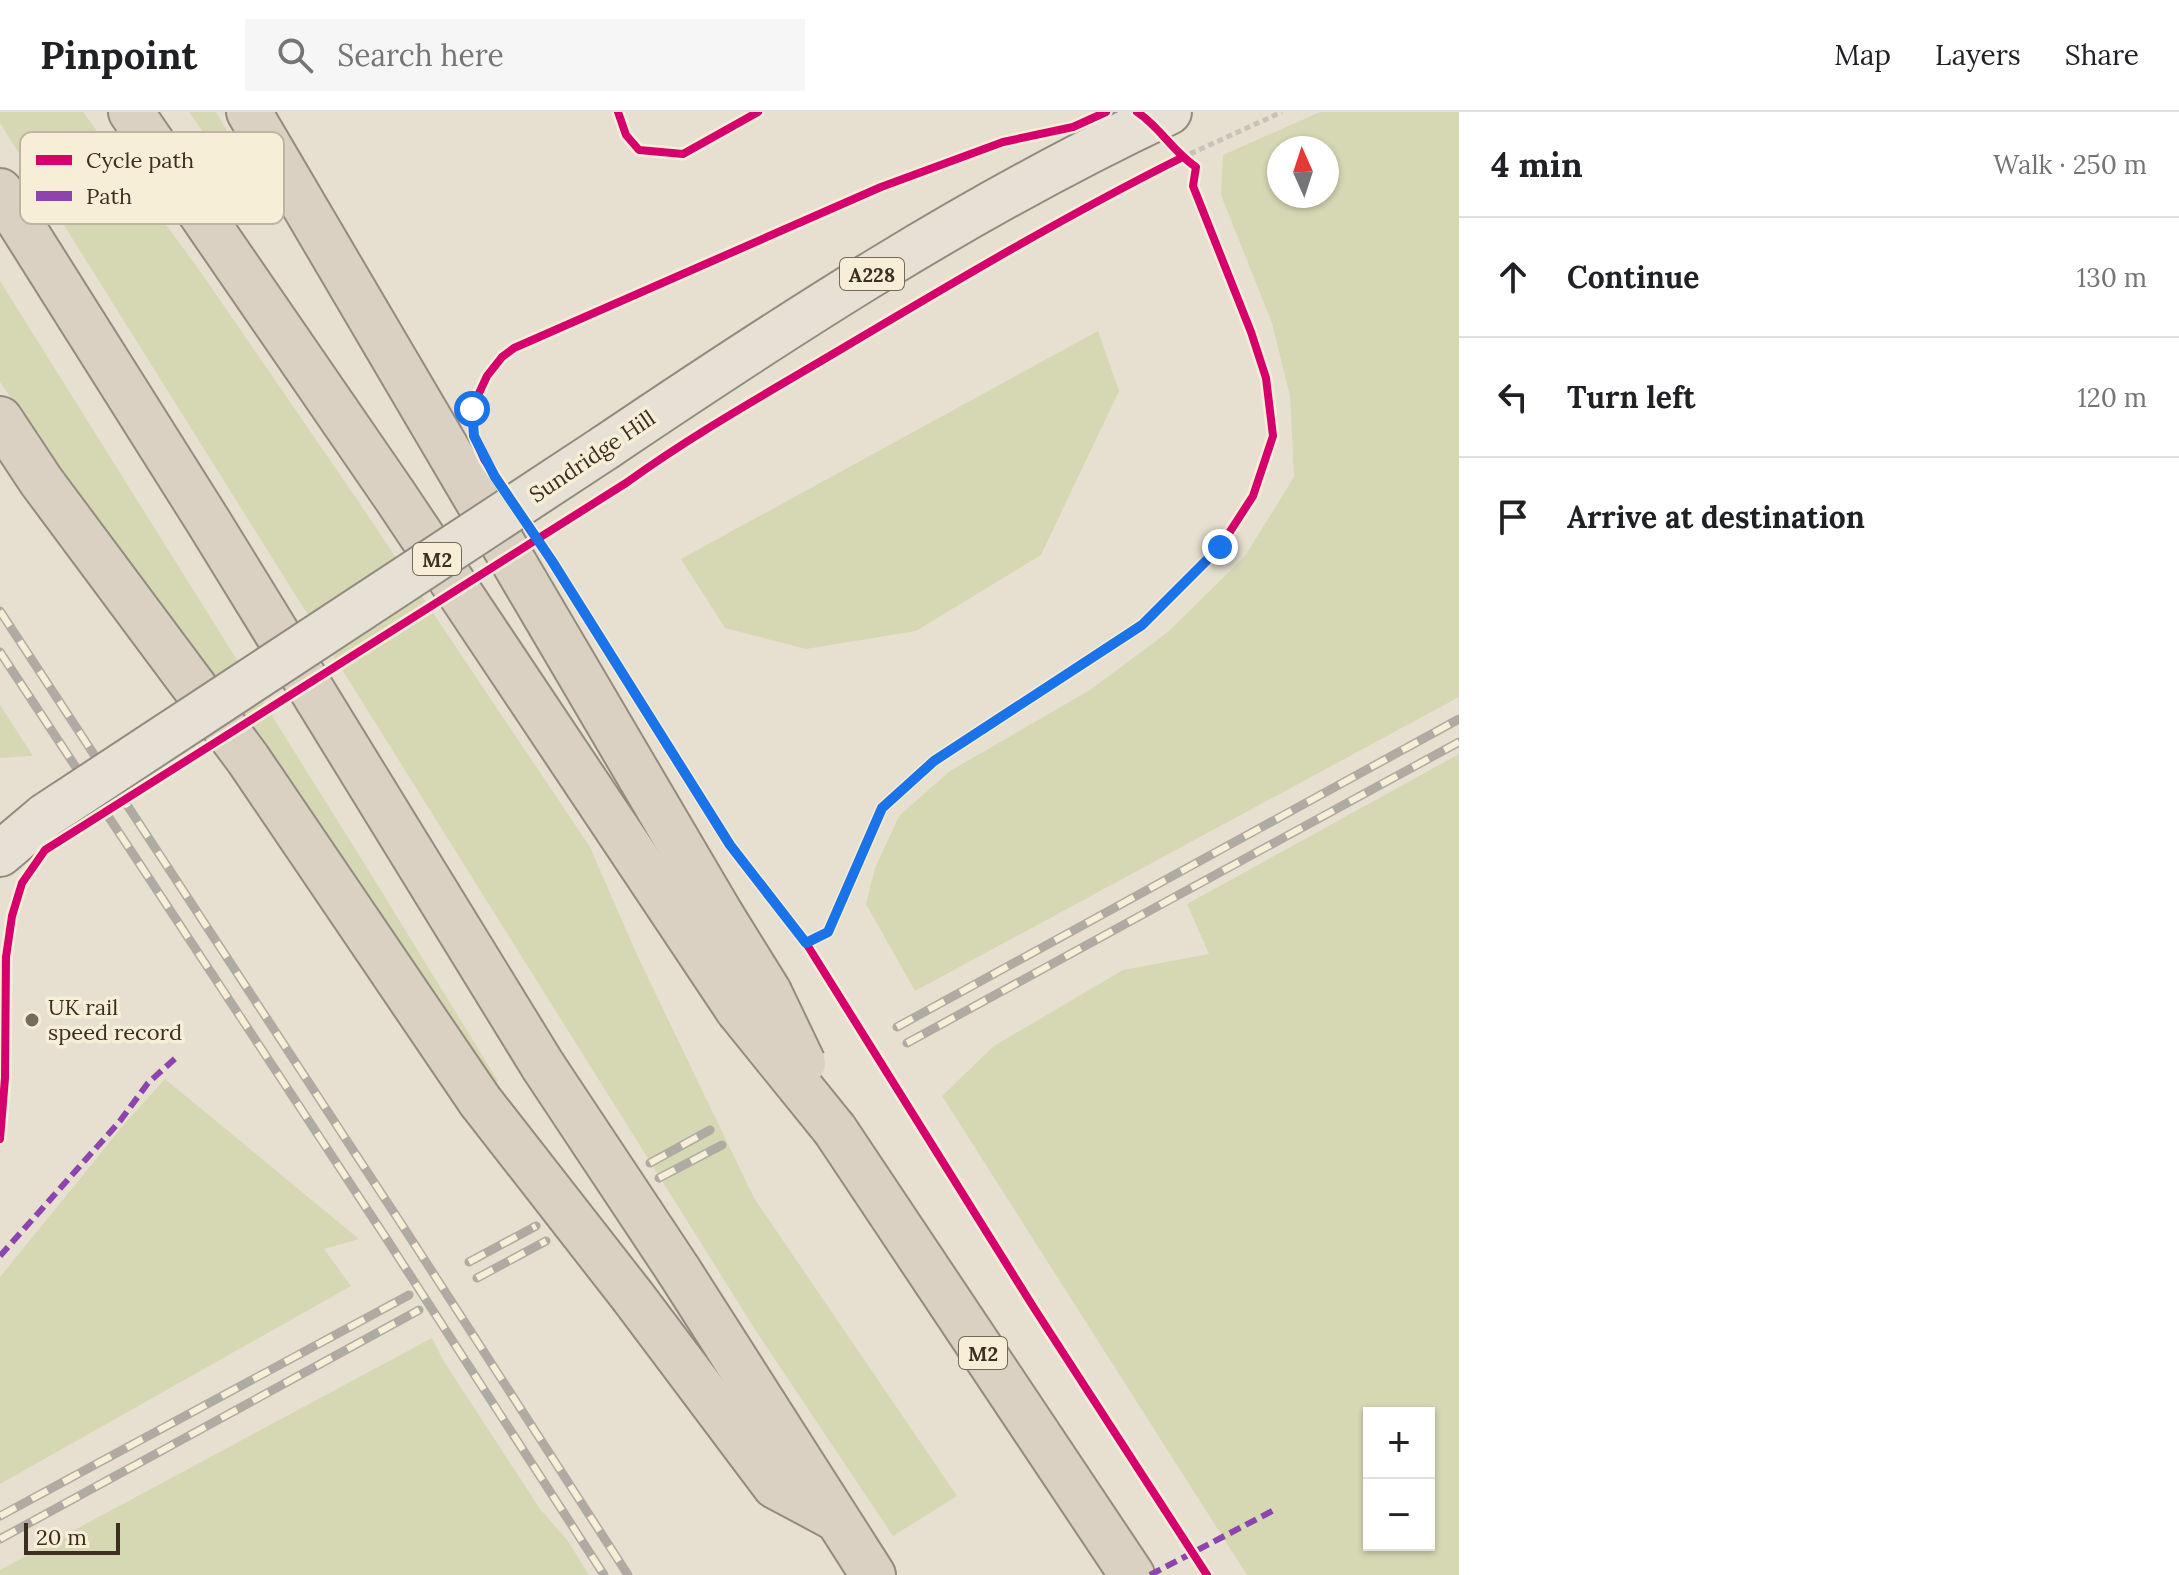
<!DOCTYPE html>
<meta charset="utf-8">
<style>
:root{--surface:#fff;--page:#f6f6f6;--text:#202124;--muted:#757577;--line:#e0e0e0}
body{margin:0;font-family:Lora,serif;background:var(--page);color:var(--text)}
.controls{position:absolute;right:24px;bottom:24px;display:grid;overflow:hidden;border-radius:0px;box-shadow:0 2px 6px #0004}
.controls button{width:72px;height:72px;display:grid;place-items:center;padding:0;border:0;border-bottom:2px solid var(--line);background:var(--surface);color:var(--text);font:40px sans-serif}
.compass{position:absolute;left:1267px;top:24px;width:72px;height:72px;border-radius:50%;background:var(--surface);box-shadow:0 2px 6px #0004;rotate:357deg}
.scale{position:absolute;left:24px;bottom:20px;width:96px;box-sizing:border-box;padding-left:8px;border:4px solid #3d2e20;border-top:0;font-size:22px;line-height:28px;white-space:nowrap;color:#3d2e20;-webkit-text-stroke:6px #f7eed8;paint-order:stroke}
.stop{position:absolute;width:24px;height:24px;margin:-18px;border:6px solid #1a73e8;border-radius:50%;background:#fff}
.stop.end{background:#1a73e8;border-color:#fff;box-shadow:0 2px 8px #0008}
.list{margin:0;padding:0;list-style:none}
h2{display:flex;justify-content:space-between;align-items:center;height:104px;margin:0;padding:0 32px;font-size:34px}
h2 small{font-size:26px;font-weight:400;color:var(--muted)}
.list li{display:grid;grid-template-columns:52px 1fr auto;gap:24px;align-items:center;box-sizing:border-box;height:120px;padding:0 32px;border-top:2px solid var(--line)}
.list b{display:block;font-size:30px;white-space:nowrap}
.list em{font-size:26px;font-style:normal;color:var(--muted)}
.icon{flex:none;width:44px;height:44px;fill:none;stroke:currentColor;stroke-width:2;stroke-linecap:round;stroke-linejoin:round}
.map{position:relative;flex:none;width:1459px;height:1463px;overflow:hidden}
header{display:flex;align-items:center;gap:48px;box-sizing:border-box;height:112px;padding:0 40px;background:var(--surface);border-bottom:2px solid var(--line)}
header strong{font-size:38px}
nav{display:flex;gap:44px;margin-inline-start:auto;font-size:28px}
.search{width:560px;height:72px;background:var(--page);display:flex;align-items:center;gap:20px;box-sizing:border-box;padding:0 28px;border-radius:0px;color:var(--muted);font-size:30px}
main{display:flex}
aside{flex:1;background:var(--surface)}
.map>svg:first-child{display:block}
.green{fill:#d6d7b3;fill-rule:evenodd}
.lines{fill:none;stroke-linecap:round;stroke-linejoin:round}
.primary-casing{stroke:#928b80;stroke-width:48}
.highway-casing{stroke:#928b80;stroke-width:48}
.path{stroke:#c8c2b9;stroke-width:5;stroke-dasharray:6 4;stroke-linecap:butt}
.primary{stroke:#e6e1d4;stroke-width:44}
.highway{stroke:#dad1c2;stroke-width:44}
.rail-casing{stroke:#afaaa2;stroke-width:9}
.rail{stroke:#f7eed8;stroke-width:6;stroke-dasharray:18;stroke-linecap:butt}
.primary-bridge-casing{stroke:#928b80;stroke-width:48;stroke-linecap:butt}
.highway-bridge-casing{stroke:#928b80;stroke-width:48;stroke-linecap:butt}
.primary-bridge{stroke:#e6e1d4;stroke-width:44}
.highway-bridge{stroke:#dad1c2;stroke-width:44}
.quiet{stroke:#8e44ad;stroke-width:6;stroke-dasharray:12 6;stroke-linecap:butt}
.cycleway-casing{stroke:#f7eed8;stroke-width:13}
.cycleway{stroke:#d6006c;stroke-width:8}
.route{stroke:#1a73e8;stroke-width:10}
.poi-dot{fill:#786c5e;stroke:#f7eed8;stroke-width:3}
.labels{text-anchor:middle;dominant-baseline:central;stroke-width:7;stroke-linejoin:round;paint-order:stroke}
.shield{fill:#f7eed8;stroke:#756857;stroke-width:2}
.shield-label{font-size:20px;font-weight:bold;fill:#3d2e20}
.street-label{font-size:22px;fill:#3d2e20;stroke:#f7eed8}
.poi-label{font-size:22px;fill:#3d2e20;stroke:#f7eed8;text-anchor:start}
.key{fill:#f7eed8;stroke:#bfb4a1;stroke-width:2}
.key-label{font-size:22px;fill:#3d2e20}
</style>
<header>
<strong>Pinpoint</strong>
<div class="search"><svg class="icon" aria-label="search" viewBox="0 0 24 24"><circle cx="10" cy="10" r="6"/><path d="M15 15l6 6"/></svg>Search here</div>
<nav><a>Map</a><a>Layers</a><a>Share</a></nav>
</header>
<main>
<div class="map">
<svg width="1459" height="1463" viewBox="0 0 1459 1463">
<rect width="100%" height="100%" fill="#e7e0d1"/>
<g class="green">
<path d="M0,0h83l117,159 156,227 234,349 47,108 117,243 203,298 -64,40 -137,-205 -756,-1208z"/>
<path d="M189,0h27l64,109 -12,4z"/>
<path d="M1320,0h139v585l-544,294 -49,-87 9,-36 24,-52 51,-45 140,-81 78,-58 77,-76 49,-79 -4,-81 -18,-73 -51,-128 2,-40zM1279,36h48v48h-48z"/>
<path d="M0,169l364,582 134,218 -9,6 -489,-705z"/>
<path d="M1098,219l21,60 -78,164 -125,76 -110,18 -81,-21 -44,-69z"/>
<path d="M0,593l33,51 -33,2z"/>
<path d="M1459,642v821h-212l-305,-479 52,-50 129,-76 86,-16 -22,-50zM1369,1301h60v132h-60z"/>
<path d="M165,967l194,160 -35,10 27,37 -351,198v-207l126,-155z"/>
<path d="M432,1226l11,22 97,149 28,32 21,34h-589v-5z"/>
</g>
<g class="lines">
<defs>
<g id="primary">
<path d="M606,335c181,-122 365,-242 563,-335"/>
<path d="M0,742l45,-38"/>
</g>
<g id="highway">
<path d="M131,0l264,384 343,514"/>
<path d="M249,0l471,801 49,79"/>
<path d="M0,79l208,330 335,545"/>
<path d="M0,307l41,62 207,278 232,342"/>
<path d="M835,1018l297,445"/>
<path d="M679,1159l194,304"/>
<path d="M633,1185l142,189 58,31"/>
</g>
</defs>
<use href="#primary" class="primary-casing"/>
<use href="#highway" class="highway-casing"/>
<path class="path" d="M1181,46l101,-46"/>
<use href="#primary" class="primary"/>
<use href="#highway" class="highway"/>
<defs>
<g id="rail">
<path d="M0,499l404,617 224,347"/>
<path d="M0,540l386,586 218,337"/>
<path d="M897,915l562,-308"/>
<path d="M907,931l552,-301"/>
<path d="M650,1051l60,-33"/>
<path d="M659,1066l63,-33"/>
<path d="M469,1150l67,-36"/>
<path d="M477,1166l69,-37"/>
<path d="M0,1404l409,-221"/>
<path d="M0,1427l419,-229"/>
</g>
</defs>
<use href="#rail" class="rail-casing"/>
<use href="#rail" class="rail"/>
<defs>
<path id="primary-bridge" d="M45,704l561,-369"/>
<g id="highway-bridge">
<path d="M769,880l34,71"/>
<path d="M738,898l97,120"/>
<path d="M543,954l136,205"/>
<path d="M480,989l153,196"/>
</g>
</defs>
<use href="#primary-bridge" class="primary-bridge-casing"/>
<use href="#highway-bridge" class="highway-bridge-casing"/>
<use href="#primary-bridge" class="primary-bridge"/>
<use href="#highway-bridge" class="highway-bridge"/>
<g class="quiet">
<path d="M0,1144l120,-135 28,-38 30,-27"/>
<path d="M1150,1463l126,-66"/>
</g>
<defs>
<g id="cycleway">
<path d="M618,0l8,23 13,15 44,4 75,-42"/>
<path d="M1106,0l-33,15 -70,15 -122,45 -367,161 -12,9 -15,19 -14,30 1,30 10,23 68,102 178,284 76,98 228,365 173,267"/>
<path d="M806,831l22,-11 54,-124 52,-47 208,-136 78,-78 33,-51 20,-60 -7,-58 -15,-46 -58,-146 3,-19c-23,-15 -36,-40 -59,-55"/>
<path d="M0,1027l5,-61 1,-121 6,-41 10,-33 23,-33 581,-367c69,-50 143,-91 217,-135 111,-66 222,-132 338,-190"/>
</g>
</defs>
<use href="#cycleway" class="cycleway-casing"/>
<use href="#cycleway" class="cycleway"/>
</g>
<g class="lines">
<path class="route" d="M472,297l2,27 21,41 57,84 178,284 76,98 22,-11 54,-124 52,-47 208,-136 78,-78"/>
</g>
<circle class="poi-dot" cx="32" cy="908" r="8"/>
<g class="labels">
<g class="shield">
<rect x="840" y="146" width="64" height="32" rx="6"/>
<rect x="413" y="431" width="48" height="32" rx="6"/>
<rect x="959" y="1225" width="48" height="32" rx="6"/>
</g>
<g class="shield-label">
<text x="872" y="162">A228</text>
<text x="437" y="447">M2</text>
<text x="983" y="1241">M2</text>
</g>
<g class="street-label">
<text transform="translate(592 344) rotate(-34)">Sundridge Hill</text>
</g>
<g class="poi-label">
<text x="48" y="895">UK rail<tspan x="48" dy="25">speed record</tspan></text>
</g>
</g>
<rect x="20" y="20" width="264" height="92" rx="12" class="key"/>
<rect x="36" y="43" width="36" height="10" fill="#d6006c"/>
<rect x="36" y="79" width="36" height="10" fill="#8e44ad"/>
<g class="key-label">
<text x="86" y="56">Cycle path</text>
<text x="86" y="92">Path</text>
</g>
</svg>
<div class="controls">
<button>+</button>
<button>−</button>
</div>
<svg class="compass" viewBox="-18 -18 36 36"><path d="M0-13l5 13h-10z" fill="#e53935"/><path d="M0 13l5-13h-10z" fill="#757577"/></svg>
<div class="scale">20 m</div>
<div class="stop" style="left:472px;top:297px"></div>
<div class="stop end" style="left:1220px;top:435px"></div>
</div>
<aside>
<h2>4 min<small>Walk · 250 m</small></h2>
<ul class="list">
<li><svg class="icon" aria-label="ahead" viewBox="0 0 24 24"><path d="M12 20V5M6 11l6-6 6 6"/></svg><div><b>Continue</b></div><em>130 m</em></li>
<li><svg class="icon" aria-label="left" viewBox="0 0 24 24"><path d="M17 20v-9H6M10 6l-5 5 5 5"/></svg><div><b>Turn left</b></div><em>120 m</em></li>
<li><svg class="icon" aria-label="arrive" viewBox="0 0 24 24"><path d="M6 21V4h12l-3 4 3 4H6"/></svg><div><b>Arrive at destination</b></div></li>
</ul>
</aside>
</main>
